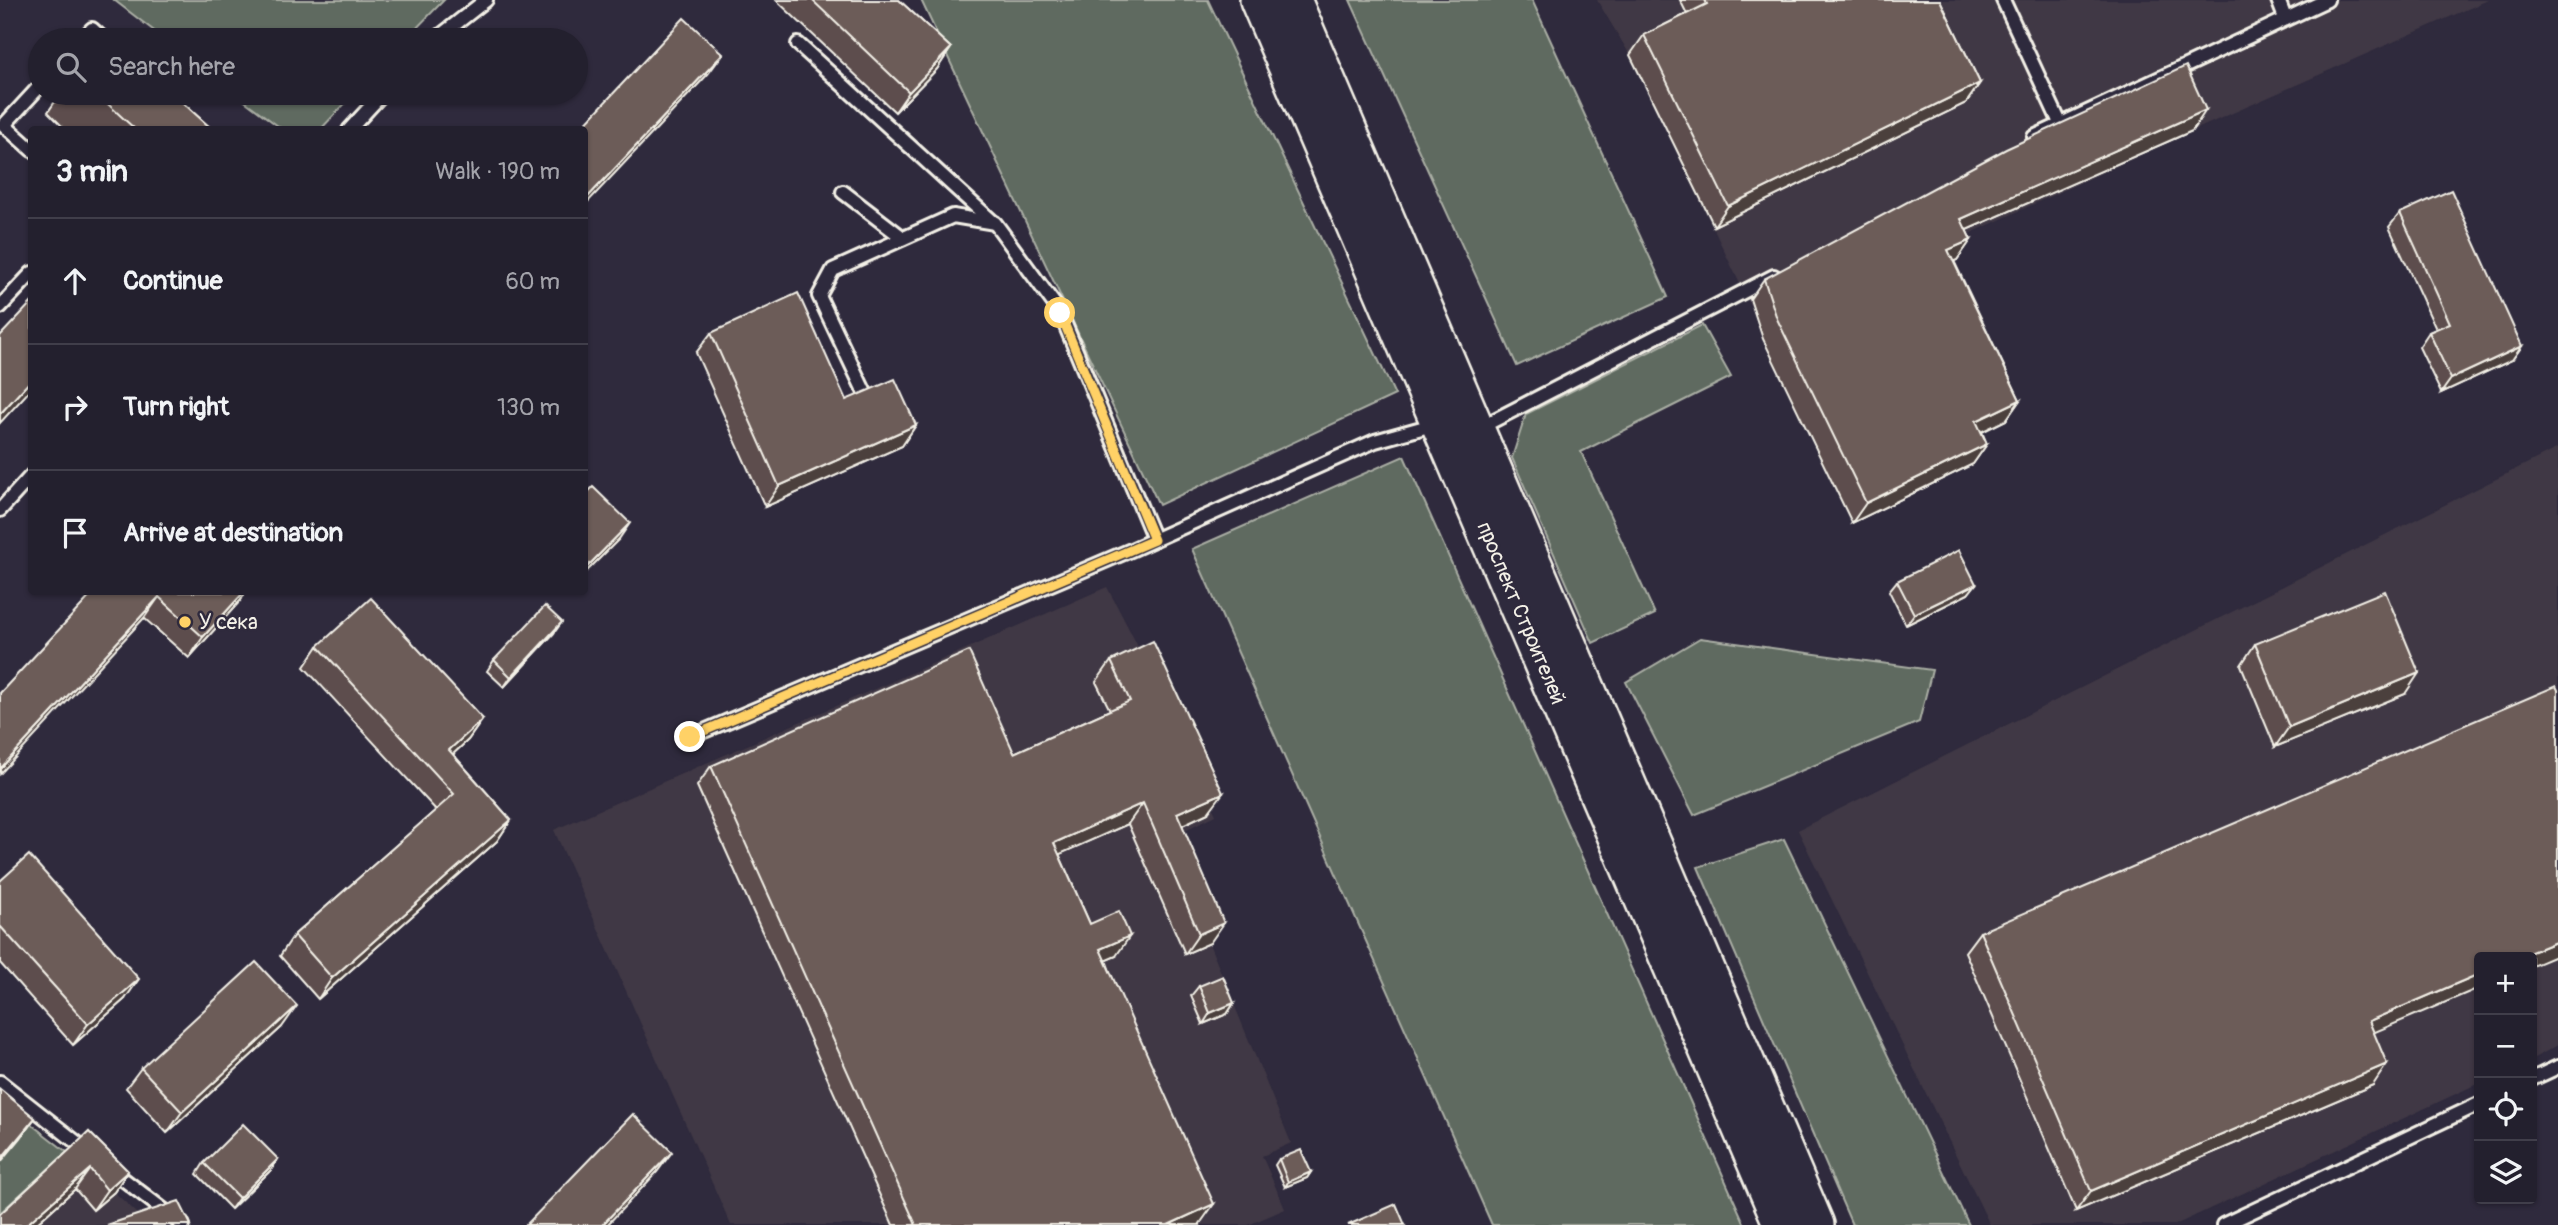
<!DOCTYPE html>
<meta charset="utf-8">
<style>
:root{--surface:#23202e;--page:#2f2d3a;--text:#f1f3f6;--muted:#a3a3aa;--line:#403e4a}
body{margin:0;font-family:Pangolin,sans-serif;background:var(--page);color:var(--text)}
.controls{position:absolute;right:21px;bottom:21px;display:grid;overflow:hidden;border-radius:7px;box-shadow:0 2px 5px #0004}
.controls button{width:63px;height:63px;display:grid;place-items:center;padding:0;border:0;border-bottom:2px solid var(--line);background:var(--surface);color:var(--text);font:35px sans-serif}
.stop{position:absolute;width:21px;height:21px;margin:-16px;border:5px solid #ffd166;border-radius:50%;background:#fff}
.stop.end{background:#ffd166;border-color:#fff;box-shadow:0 2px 7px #0008}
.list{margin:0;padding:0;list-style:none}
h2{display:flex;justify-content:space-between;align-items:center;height:91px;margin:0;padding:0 28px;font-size:30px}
h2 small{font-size:23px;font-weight:400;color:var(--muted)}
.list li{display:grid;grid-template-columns:46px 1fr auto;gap:21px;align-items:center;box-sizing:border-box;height:126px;padding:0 28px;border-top:2px solid var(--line)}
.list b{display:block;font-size:26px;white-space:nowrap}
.list em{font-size:23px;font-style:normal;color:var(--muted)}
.icon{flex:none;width:38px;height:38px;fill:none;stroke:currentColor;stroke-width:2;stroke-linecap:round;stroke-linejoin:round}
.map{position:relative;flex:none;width:2558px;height:1225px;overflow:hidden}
.search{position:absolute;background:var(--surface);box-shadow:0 2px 5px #0004;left:28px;top:28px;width:560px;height:77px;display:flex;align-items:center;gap:18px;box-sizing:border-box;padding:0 24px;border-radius:38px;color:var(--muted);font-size:26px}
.panel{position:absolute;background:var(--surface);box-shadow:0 2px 5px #0004;left:28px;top:126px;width:560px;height:469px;border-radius:7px}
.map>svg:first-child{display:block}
.built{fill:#413945}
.green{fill:#5f6b61;stroke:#aaaea4;stroke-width:2}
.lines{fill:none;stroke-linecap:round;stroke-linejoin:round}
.service-casing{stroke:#f4f1e8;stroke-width:18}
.primary-casing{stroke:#f4f1e8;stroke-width:42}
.service{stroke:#2f2a3d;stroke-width:12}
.primary{stroke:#2f2a3d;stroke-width:37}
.wall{fill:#5d4e4d;stroke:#f4f1e8;stroke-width:2}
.shaded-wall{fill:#4c403e;stroke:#f4f1e8;stroke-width:2}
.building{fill:#6c5b59;stroke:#f4f1e8;stroke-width:2}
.route{stroke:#ffd166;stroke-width:9}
.poi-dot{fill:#ffd166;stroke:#2f2a3d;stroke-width:2.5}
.labels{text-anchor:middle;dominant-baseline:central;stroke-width:5;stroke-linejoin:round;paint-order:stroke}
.street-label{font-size:21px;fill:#f4f1e8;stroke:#2f2a3d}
.poi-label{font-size:21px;fill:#f4f1e8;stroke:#2f2a3d;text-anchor:start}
</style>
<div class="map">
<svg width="2558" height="1225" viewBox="0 0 2558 1225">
<rect width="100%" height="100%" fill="#2f2a3d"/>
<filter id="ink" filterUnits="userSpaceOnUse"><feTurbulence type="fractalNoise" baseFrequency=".0143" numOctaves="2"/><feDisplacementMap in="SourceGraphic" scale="14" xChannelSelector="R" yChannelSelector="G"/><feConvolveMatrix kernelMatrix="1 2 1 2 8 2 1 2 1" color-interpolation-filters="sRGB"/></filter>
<g filter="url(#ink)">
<g class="built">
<path d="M1597,0h891l-296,131 -325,150 -7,-12 -104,48 -126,-262z"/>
<path d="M2558,448v597l-26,14v-102h-53v126l-304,142h-185l-192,-395z"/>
<path d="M1107,587l38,73 71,155 -50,24 125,304 -29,13 23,53 -37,16h-517l-177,-395z"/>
<path d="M75,1153l39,39 36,33h-150z"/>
</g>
<g class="green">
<path d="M114,0h330l-39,40h-239z"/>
<path d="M921,0h287l187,395 -236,110z"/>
<path d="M1350,0h182l136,297 -151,69z"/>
<path d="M234,93h121l-35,37 -38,-1z"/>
<path d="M1702,325l29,52 -150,75 74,162 -62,29 -81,-185 14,-44z"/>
<path d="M1404,456l341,769h-253l-300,-676z"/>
<path d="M1700,638l232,32 -13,52 -225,93 -68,-133z"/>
<path d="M1784,839l185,386h-117l-154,-358z"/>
<path d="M0,1100l67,52 -67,61z"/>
</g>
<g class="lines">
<defs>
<g id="service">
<path d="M2003,0l57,123"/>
<path d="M2278,0l7,18"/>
<path d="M82,40l10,-11 12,11"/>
<path d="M435,40l51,-40"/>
<path d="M798,44l196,179"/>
<path d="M349,130l34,-37"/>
<path d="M2034,137l293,-137"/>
<path d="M32,150l-28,-25 36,-39"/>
<path d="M843,192l60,46"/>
<path d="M0,307l32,-34"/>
<path d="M866,395l-47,-99 14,-26 120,-54 42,7 65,89 94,227"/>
<path d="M1479,428l295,-152"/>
<path d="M0,510l32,-35"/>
<path d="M690,737l441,-187 244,-109 61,-17"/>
<path d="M2532,1079l26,-12"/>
<path d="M0,1082l90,71"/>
<path d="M110,1169l73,56"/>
<path d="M2223,1225l256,-121"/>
</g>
<g id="primary">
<path d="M1259,0l524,1225"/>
<path d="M1292,0l523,1225"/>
</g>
</defs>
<use href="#service" class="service-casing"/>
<use href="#primary" class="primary-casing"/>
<use href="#service" class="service"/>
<use href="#primary" class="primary"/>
</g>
<g class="wall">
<path d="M776,0h123l52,48 -14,21 -42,43z"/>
<path d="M1680,0h260l40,83 -14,20 -252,123 -84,-171 14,-20 43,-21z"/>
<path d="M61,93h111l41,37h-147l-18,-18z"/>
<path d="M2192,131l-226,99 5,10 -14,20 -3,1 66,139 -14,20 -24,12 5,12 -14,20 -121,59 -89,-184 -13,-40 14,-20z"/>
<path d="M2400,213l122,133 -10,14 -71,33 -22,-46 10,-15 7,-3 -47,-102z"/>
<path d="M711,333l135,67 70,25 -14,21 -137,61 -69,-154z"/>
<path d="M1897,581l79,3 -8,10 -62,31 -17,-34z"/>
<path d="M94,592l147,8 -52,58 -45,-40z"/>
<path d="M554,633l-50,54 -17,-16 7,-11z"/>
<path d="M2255,644l150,50 -130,53 -34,-82z"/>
<path d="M318,646l165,73 -15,21 -15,14 58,66 -14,21 -179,158 -38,-43 14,-21 142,-125 -132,-143z"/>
<path d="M1111,661l97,152 -26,12 28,118 -25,11 -57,-130 -69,30 31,70 26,32 -10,4 94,265h-307l-196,-439 14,-20 303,-13 96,-43 -14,-28z"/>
<path d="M0,881l125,118 -52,46 -73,-82z"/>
<path d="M1980,932l394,101 -1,52 -297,126 -111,-259z"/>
<path d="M1199,986l35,17 -7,11 -24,10 -12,-28z"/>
<path d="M282,1027l-115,106 -41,-45 15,-20z"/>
<path d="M89,1132l39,39 -14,21 -21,18 -18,-21 -40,36h-35z"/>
<path d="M278,1159l-7,11 -40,39 -34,-35 7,-11z"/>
<path d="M1279,1159l32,13 -4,6 -22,9 -10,-22z"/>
</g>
<g class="shaded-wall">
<path d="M951,48l-14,21 -42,43 14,-20z"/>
<path d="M723,54l-15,20 -124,132v-5z"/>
<path d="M1980,83l-14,20 -252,123 14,-20z"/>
<path d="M2206,110l-14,21 -246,108 15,-20z"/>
<path d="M1971,240l-14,20 -23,10 14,-20z"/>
<path d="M2522,346l-10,14 -71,33 10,-14z"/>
<path d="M32,379v9l-32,35v-9z"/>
<path d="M2020,400l-14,20 -44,21 14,-20z"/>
<path d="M916,425l-14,21 -137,61 14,-21z"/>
<path d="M1987,444l-14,20 -121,59 14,-20z"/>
<path d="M630,523l-11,16 -35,35v-4z"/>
<path d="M1976,584l-8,10 -62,31 8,-11z"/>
<path d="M244,592h2l-5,8 -52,58 14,-21z"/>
<path d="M159,597l-15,21 -144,156v-5z"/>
<path d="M562,622l-8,11 -50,54 7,-10z"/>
<path d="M2419,673l-14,21 -130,53 14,-20z"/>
<path d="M483,719l-15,21 -33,31 14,-21z"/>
<path d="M1223,793l-15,20 -45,21 14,-21z"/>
<path d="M1143,803l-15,21 -88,39 14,-20z"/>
<path d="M511,820l-14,21 -179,158 14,-21z"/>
<path d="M1224,923l-14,20 -25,11 14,-20z"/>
<path d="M1130,936l-14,20 -30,13 14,-20z"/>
<path d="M2558,941v14l-26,11v-9h-13z"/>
<path d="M2479,974v14l-125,53 15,-20z"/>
<path d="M139,979l-14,20 -52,46 15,-21z"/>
<path d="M1234,1003l-7,11 -24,10 7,-11z"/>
<path d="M297,1006l-15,21 -115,106 15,-21z"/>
<path d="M2387,1064l-14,21 -297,126 15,-20z"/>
<path d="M35,1118l-14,20 -21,25v-3z"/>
<path d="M672,1152l-15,20 -50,53h-5z"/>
<path d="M278,1159l-7,11 -40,39 8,-11z"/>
<path d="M90,1169l-15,20 -40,36h-9z"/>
<path d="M128,1171l-14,21 -21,18 14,-20z"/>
<path d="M1311,1172l-4,6 -22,9 3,-5z"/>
<path d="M1214,1204l-15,21h-31z"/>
</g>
<g class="building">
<path d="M812,0h87l52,48 -42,44z"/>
<path d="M1705,0h235l40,83 -252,123 -84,-171 63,-31z"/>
<path d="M684,18l39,36 -139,147v-71h-5z"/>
<path d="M109,36l5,4h-9z"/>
<path d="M2186,66l20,44 -245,109 10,21 -23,10 72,150 -44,21 11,23 -121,59 -89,-184 -13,-40 242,-130z"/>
<path d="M96,93h76l41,37h-77z"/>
<path d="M2451,190l71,156 -71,33 -22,-47 21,-9 -50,-110z"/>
<path d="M798,293l48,107 49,-21 21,46 -137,61 -68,-153z"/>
<path d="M32,302v77l-32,35v-78z"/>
<path d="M593,487l37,36 -46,47v-74z"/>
<path d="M1959,550l17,34 -62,30 -17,-33z"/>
<path d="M2385,591l34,82 -130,54 -34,-83z"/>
<path d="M94,592h150l-41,45 -44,-40 -159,172v-76z"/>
<path d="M371,598l112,121 -34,31 62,70 -179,158 -38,-43 160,-141 -136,-148z"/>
<path d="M545,606l17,16 -51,55 -17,-17z"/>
<path d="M1153,641l70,152 -46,20 47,110 -25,11 -56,-131 -89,40 36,81 29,-13 11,25 -30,13 114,255 -46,21h-252l-205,-459 258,-115 45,102 116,-52 -19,-40z"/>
<path d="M2556,686l2,4v251l-39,16h-40v17l-110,47 18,43 -296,127 -111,-259z"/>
<path d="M29,855l110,124 -51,45 -88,-98v-45z"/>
<path d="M256,962l41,44 -115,106 -41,-44z"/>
<path d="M1223,976l11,27 -24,10 -11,-27z"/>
<path d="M0,1089l35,29 -35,42z"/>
<path d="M633,1114l39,38 -70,73h-76z"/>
<path d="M243,1124l35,35 -39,39 -35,-35z"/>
<path d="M89,1132l39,39 -21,19 -17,-21 -64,56h-26v-11z"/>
<path d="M1301,1150l10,22 -23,10 -9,-23z"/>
<path d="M179,1201l12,24h-84z"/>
<path d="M1396,1204l9,21h-57z"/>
</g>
</g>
<g class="lines" filter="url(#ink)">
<path class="route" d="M690,737l464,-197 -94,-227"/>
</g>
<circle class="poi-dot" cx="185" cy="622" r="7"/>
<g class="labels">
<g class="street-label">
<text transform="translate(1521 613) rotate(67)">проспект Строителей</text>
</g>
<g class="poi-label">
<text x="199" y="622">У сека</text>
</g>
</g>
</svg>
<div class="controls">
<button>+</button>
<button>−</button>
<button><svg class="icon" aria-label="locate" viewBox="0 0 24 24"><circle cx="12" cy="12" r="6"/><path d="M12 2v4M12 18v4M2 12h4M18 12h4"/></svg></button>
<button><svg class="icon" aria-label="layers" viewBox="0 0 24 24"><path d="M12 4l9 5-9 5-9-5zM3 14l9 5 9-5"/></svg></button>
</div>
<div class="stop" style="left:1060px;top:313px"></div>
<div class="stop end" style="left:690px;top:737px"></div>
<div class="search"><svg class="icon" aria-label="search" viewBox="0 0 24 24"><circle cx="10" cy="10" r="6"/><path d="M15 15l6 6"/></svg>Search here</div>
<section class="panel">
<h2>3 min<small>Walk · 190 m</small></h2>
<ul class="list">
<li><svg class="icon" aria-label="ahead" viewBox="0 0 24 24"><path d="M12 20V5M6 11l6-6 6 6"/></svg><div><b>Continue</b></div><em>60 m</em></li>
<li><svg class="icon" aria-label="right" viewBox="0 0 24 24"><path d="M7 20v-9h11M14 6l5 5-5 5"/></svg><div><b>Turn right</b></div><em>130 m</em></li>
<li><svg class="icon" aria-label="arrive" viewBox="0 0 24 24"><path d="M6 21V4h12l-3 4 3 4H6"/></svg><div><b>Arrive at destination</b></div></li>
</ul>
</section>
</div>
